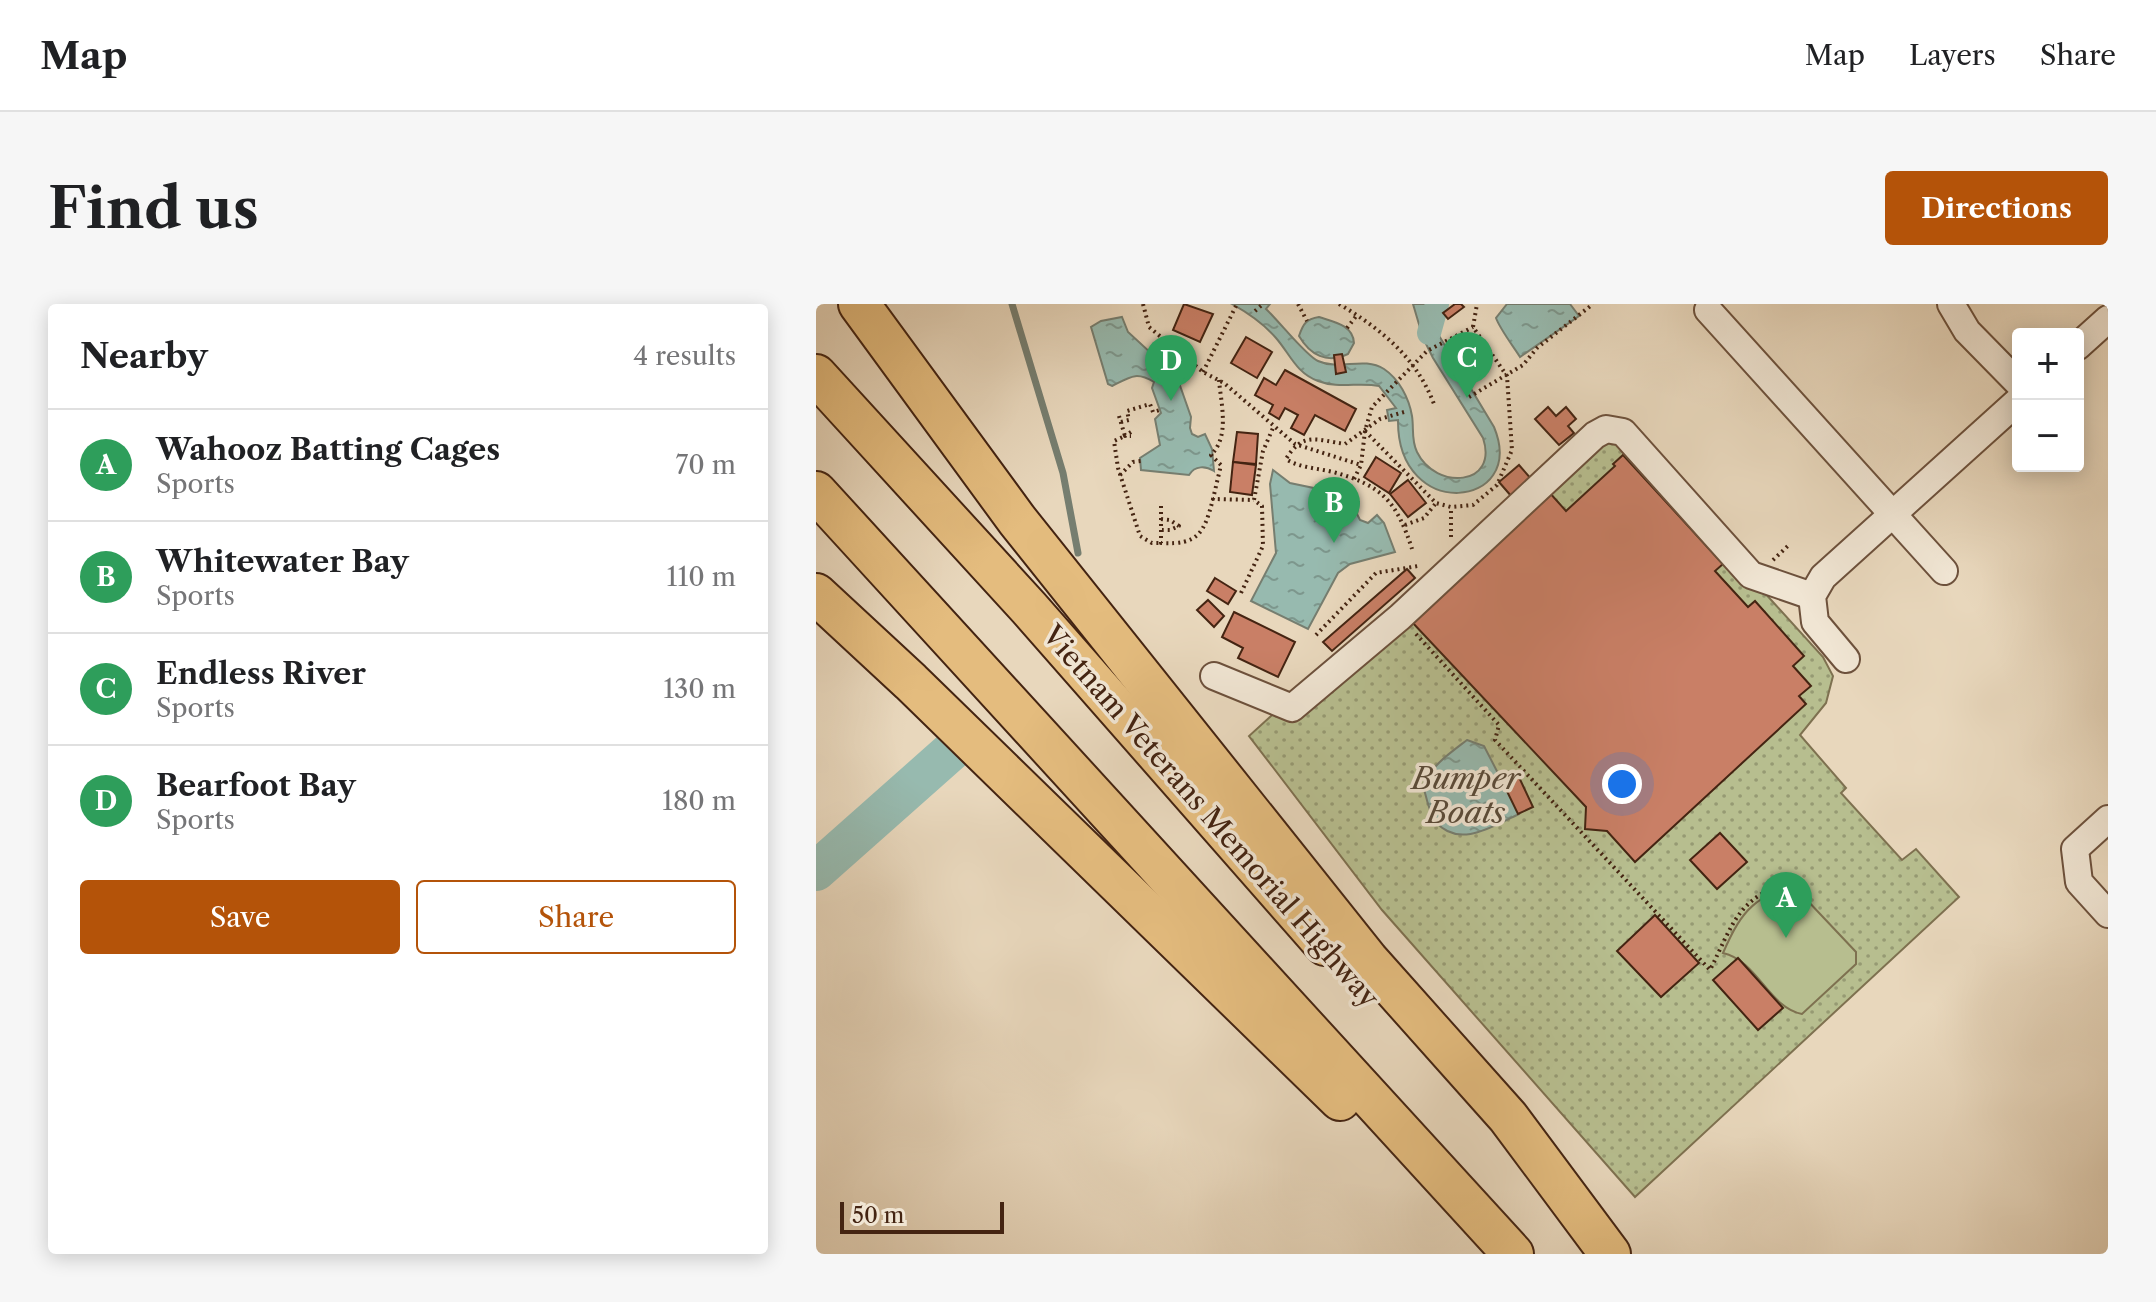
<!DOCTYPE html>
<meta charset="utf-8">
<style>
:root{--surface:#fff;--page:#f6f6f6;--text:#202124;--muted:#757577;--line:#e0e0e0;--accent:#b45309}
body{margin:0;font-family:"Libre Caslon Text",serif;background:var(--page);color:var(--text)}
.controls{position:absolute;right:24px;top:24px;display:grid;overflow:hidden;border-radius:8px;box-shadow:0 4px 20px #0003}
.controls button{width:72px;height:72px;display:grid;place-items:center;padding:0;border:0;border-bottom:2px solid var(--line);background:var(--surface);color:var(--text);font:40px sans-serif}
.scale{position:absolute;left:24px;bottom:20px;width:164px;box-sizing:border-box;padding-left:8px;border:4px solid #442412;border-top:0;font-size:22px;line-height:28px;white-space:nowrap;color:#442412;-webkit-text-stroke:6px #f0e5d3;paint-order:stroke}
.you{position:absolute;left:806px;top:480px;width:28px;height:28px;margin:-20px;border:6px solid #fff;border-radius:50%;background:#1a73e8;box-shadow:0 0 0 12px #1a73e833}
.badge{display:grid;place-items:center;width:52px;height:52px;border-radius:50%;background:var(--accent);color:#fff;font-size:26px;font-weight:700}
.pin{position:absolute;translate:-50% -66px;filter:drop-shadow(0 2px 4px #0008)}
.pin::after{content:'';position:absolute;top:42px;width:28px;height:24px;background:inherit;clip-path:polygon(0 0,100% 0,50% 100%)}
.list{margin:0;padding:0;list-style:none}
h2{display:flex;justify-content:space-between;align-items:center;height:104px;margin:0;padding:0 32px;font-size:34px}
h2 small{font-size:26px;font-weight:400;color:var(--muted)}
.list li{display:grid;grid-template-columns:52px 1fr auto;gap:24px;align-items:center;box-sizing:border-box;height:112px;padding:0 32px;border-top:2px solid var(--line)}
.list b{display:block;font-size:30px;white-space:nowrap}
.list p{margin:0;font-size:26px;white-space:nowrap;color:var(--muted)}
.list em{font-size:26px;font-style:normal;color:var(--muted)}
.actions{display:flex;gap:16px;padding:24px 32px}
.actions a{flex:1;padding:18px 0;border:2px solid var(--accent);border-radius:8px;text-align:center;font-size:28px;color:var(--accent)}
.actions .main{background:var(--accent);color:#fff}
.map{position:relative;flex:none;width:1292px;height:950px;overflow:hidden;border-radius:8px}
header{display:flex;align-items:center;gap:48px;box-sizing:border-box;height:112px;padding:0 40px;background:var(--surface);border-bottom:2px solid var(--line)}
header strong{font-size:38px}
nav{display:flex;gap:44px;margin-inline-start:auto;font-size:28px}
.intro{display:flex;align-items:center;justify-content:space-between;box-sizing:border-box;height:192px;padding:0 48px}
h1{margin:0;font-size:56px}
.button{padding:20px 36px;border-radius:8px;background:var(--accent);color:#fff;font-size:28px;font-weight:700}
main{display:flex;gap:48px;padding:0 48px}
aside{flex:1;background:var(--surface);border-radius:8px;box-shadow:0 4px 20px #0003}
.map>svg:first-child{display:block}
.park{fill:url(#park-dots);stroke:#7e7150;stroke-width:2}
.pitch{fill:#b7be8f;stroke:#7e7150;stroke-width:2}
.water{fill:url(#water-ripples);stroke:#767e70;stroke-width:2}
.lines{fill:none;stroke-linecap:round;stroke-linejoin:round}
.stream{stroke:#767e70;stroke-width:7}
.canal{stroke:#97baaf;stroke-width:24}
.river{stroke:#97baaf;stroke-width:40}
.building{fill:#c97f66;stroke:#442412;stroke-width:2}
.minor-casing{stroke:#6d513c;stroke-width:30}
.highway-casing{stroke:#442412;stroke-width:44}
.path{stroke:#442412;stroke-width:4;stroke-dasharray:2 4;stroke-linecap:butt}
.minor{stroke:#f0e5d3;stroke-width:26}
.highway{stroke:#e4bc7e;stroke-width:40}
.labels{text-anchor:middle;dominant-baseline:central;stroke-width:7;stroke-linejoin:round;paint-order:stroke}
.street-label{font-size:28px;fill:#442412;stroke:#f0e5d3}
.water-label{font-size:30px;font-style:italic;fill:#594a39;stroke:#f0e5d3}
</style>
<header>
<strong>Map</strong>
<nav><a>Map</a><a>Layers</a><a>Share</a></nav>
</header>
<div class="intro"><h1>Find us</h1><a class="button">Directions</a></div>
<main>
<aside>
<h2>Nearby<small>4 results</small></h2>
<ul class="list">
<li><span class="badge" style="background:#2e9e5b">A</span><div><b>Wahooz Batting Cages</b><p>Sports</p></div><em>70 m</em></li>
<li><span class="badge" style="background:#2e9e5b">B</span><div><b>Whitewater Bay</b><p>Sports</p></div><em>110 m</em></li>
<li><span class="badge" style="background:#2e9e5b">C</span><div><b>Endless River</b><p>Sports</p></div><em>130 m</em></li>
<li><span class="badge" style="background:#2e9e5b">D</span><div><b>Bearfoot Bay</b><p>Sports</p></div><em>180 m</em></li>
</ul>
<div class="actions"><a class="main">Save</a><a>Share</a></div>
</aside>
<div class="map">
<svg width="1292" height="950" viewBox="0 0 1292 950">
<defs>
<pattern id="park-dots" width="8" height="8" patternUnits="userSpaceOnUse" patternTransform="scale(2)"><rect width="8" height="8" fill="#b7be8f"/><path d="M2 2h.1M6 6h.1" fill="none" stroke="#969a73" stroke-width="1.8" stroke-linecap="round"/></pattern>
<pattern id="water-ripples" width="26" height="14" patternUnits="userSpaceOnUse" patternTransform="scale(2)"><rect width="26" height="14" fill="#97baaf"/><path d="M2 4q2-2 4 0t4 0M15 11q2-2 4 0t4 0" fill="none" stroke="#7d978d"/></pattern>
</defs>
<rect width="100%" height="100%" fill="#e8d7bc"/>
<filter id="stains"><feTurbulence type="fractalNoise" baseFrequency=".0025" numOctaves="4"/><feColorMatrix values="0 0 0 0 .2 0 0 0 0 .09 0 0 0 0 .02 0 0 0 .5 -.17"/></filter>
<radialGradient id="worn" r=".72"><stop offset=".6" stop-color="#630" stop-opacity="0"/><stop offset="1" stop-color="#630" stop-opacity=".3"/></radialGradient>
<path class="park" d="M775,123l23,14 132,146 17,4 60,66 10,19 -7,27 -26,32 46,53 -5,5 61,67 14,-11 43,48 -324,300 -253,-287 -133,-174z"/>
<path class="pitch" d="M987,578l2,16 51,54v12l-54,50c-34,-7 -44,-53 -79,-61 20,-46 32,-56 80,-71z"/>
<g class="water">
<path d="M416,0h38l-4,5c13,12 40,47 52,52 22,10 45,-5 66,8 15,10 25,29 28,47 2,12 -1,24 5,36 19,39 82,34 66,-14l-50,-80 -10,-20 -10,-34h15l7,25 59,98c34,82 -97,96 -96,-7l-9,1 -2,-11 9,-2 -17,-22c-20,-4 -41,3 -61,-5 -22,-8 -28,-27 -42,-43 -12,-14 -28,-25 -44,-34z"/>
<path d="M691,0h63l9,12 -59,41c-7,-11 -20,-28 -24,-39z"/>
<path d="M306,13l6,15 49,45 14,40 -1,11 2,6 6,3 7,-3 7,15 2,22c-8,-5 -19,-6 -25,4l-48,-5 -1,-12 20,-13 -5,-26 6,-6 -9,-25 2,-6c-18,-11 -24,-5 -42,4l-4,-2 -17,-57 10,-6z"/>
<path d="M503,13c15,5 34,8 35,26l-6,11c-21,10 -38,1 -49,-18 4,-12 7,-17 20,-19z"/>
<path d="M457,166l17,13 62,13 7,6 -2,12 3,6 8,3 9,-8 7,8 11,29 -45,12 -12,9 -30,56 -57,-28 25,-48 -6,-69z"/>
<path d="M651,436l17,6 35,68c-26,12 -60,35 -83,8 -7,-9 -10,-26 -13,-37 9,-20 27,-32 44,-45z"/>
</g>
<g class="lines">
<path class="stream" d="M196,0l51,169 15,80"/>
<path class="canal" d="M613,29l8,-29"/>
<path class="river" d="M0,567l150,-133"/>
</g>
<g class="building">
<path d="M368,0l29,10 -13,28 -27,-12z"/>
<path d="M639,0h6l3,3 -16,12 -5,-6z"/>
<path d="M430,33l26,15 -15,26 -26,-15z"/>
<path d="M642,44l10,14 -8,5 -9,-15z"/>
<path d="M526,50l4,18 -10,2 -2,-19z"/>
<path d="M469,66l71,39 -11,22 -30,-16 -11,20 -13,-7 7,-13 -13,-7 -6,11 -10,-6 4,-8 -18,-10 9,-17 12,7z"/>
<path d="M732,103l8,9 10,-9 10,12 -8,7 6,7 -15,12 -24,-26z"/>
<path d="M421,128l21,2 -2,30 -23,-2z"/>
<path d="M807,151l100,109 -8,7 33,36 7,-6 49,55 -11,10 18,20 -12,10 7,8 -171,158 -28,-31 -22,-2 1,-22 -175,-186 138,-129 17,19 49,-45 -2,-2z"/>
<path d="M560,153l25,16 -12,20 -25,-16z"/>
<path d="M417,158l23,3 -4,30 -22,-3z"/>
<path d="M703,161l13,15 -20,17 -13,-15z"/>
<path d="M592,176l18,23 -18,14 -18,-23z"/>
<path d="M591,265l8,9 -83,73 -9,-9z"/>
<path d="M399,274l21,13 -8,13 -21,-13z"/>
<path d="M392,296l16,16 -10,11 -17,-17z"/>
<path d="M418,308l61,30 -17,35 -40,-19 5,-10 -21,-11z"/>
<path d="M701,469l16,34 -15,7 -16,-33z"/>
<path d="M904,529l27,29 -30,27 -27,-29z"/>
<path d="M839,611l44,48 -38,34 -44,-46z"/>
<path d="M922,654l45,50 -25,22 -45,-50z"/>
</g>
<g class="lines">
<defs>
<g id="minor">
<path d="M1135,0l16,27 51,52"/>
<path d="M892,6l236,261"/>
<path d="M1262,42l30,-27"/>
<path d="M1030,355l-31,-37 -3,-26 11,-19 195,-176"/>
<path d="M398,372l78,32 108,-91 195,-182 11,-6 17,3 128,143 61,21"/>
<path d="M1292,515l-33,30 4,33 29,32"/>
</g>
<g id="highway">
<path d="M43,0l158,216 351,440 140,157 102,137"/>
<path d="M0,71l213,233 296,337"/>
<path d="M0,188l697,762"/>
<path d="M0,290l95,88 429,418"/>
</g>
</defs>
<use href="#minor" class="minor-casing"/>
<use href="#highway" class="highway-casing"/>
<g class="path">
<path d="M327,0l6,23 54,45 21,11 71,61 66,21"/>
<path d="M482,0l9,17"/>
<path d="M523,0c42,25 77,53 95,100"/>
<path d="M439,7l8,-7"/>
<path d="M531,24l10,-13"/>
<path d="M387,68l34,-68"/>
<path d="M403,76c2,24 11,56 -8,75l10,10 -8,34 41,1"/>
<path d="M653,93l54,-32 14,-17 56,-44"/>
<path d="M588,108l-24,7 -35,25c-28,-4 -42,-13 -59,15 14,9 31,9 47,13 49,13 64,30 79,77"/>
<path d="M303,112l6,20 -11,5 4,27 22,68 12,7h9"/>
<path d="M305,118l8,-2 -2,-9 23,-7 3,8 7,-2"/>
<path d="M549,127l71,72 15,4 22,-2 24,-20 15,-35 -5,-74 -34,-49 4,-23"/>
<path d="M315,128l-6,4h6"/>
<path d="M304,171l13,-13 8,-1"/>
<path d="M538,175l7,-14 4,-34 7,-24 55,-56 46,-24"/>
<path d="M345,202v37c38,2 43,-10 52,-44"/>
<path d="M345,215l9,1 9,6 -9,4h-8"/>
<path d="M589,221l19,-7 12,-15"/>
<path d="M635,233v-30"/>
<path d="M957,256l17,-16"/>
<path d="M425,289l22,-47 -1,-40 -8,-6 9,-49 10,-23"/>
<path d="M600,330l83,91 -4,15 215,230c25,-50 27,-71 84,-91"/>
<path d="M500,331l60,-62 42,-7"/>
</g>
<use href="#minor" class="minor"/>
<use href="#highway" class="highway"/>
</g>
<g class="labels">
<g class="street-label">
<text transform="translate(395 512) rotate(49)">Vietnam Veterans Memorial Highway</text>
</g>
<g class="water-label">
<text x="650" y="474">Bumper<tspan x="650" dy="34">Boats</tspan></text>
</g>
</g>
<rect width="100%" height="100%" filter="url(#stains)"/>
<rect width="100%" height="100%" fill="url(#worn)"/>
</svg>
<div class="controls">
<button>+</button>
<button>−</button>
</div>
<div class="scale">50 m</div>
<div class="you"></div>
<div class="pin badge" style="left:970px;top:634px;background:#2e9e5b">A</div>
<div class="pin badge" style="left:518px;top:239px;background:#2e9e5b">B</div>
<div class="pin badge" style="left:651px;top:94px;background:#2e9e5b">C</div>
<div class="pin badge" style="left:355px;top:97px;background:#2e9e5b">D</div>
</div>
</main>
